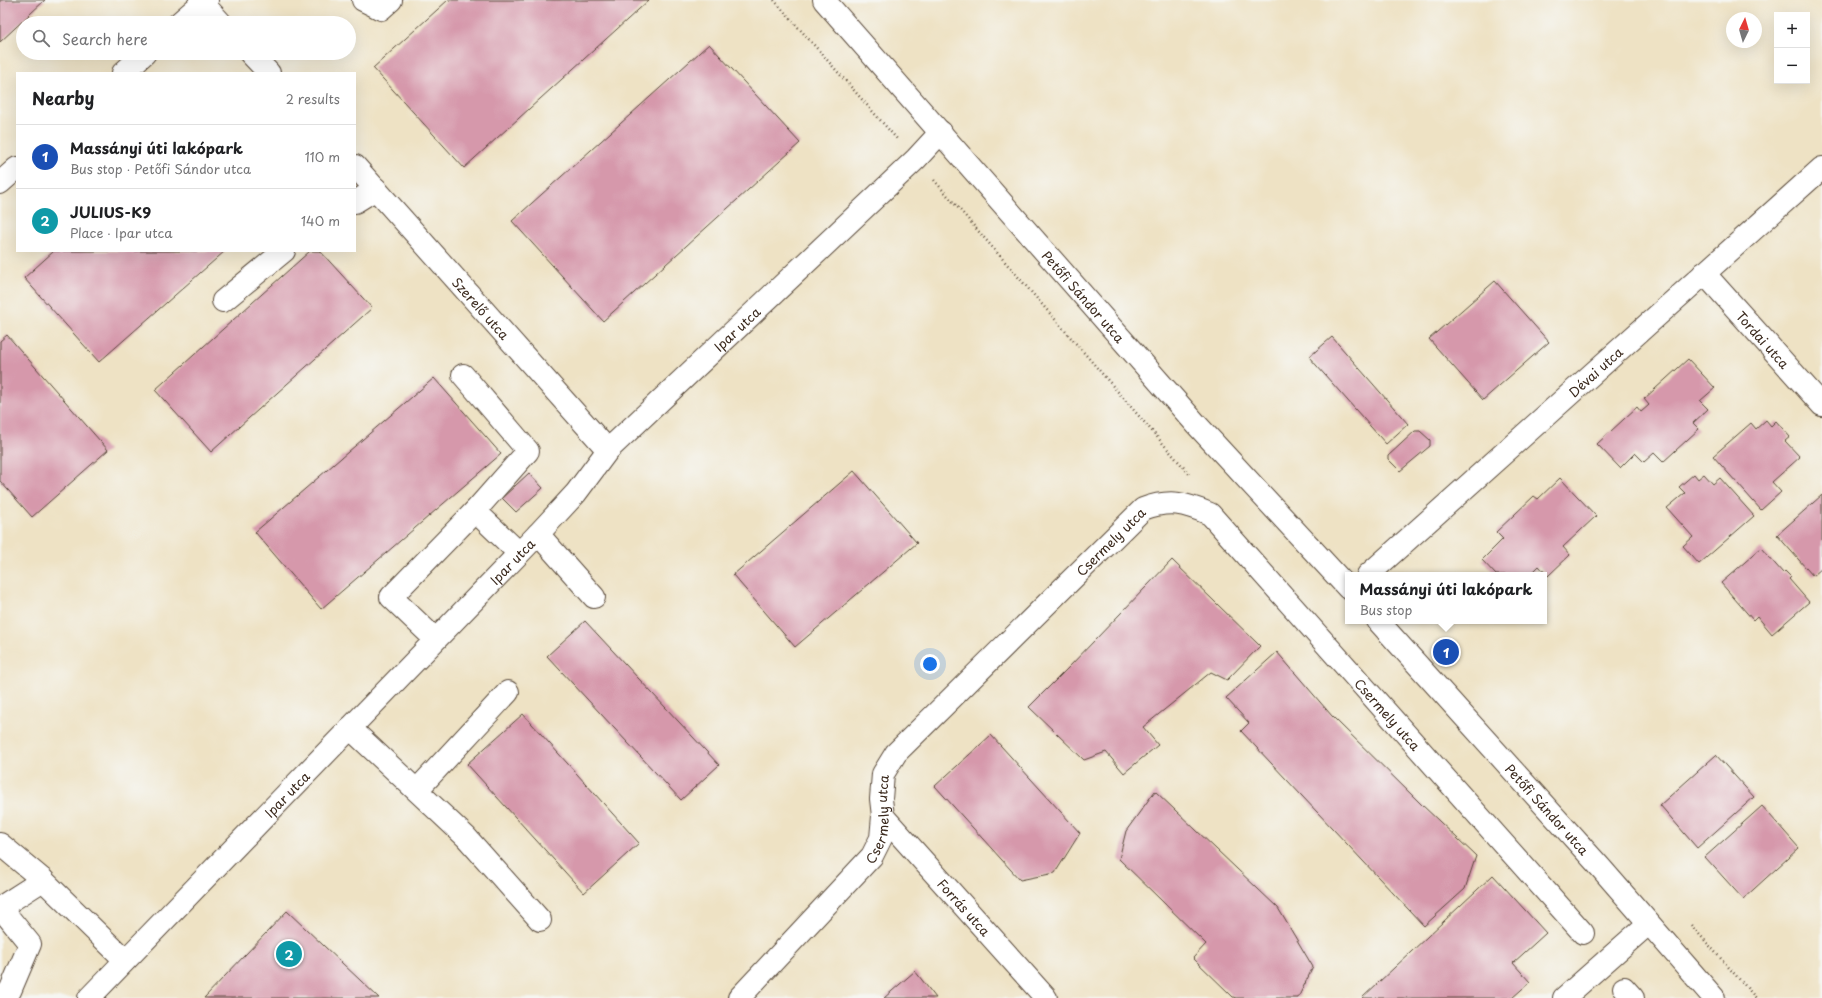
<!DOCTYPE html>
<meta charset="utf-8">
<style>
:root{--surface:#fff;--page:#f2f2f2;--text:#202124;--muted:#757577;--line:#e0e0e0;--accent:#7c3aed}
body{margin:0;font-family:"Playpen Sans",sans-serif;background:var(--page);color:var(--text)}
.controls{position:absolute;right:12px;top:12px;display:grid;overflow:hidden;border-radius:0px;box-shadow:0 4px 16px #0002}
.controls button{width:36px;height:36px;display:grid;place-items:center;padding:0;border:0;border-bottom:1px solid var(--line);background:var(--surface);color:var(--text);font:20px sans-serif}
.compass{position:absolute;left:1726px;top:12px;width:36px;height:36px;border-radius:50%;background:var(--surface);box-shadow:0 4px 16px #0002;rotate:5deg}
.you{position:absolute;left:930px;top:664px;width:14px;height:14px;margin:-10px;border:3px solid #fff;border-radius:50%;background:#1a73e8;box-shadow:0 0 0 6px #1a73e833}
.badge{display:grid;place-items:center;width:26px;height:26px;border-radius:50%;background:var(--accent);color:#fff;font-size:13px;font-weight:700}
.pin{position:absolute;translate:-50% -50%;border:2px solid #fff;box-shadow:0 1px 4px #0006}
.popup{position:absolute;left:1345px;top:572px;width:202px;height:52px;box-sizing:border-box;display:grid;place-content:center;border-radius:0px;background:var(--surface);filter:drop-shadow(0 1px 3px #0005);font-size:13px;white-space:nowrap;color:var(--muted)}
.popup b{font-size:15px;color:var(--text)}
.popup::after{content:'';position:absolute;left:50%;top:100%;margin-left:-8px;border:8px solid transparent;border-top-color:var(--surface)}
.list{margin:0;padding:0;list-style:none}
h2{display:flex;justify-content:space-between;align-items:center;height:52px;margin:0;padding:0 16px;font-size:17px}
h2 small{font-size:13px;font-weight:400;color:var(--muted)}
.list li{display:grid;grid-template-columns:26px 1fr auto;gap:12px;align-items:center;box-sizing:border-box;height:64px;padding:0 16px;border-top:1px solid var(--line)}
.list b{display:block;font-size:15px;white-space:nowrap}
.list p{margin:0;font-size:13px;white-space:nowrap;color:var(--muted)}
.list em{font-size:13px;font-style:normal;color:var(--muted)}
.icon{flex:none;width:22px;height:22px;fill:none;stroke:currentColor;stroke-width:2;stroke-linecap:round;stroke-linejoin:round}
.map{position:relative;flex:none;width:1822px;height:998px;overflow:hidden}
.search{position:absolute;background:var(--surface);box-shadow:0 4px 16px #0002;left:16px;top:16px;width:340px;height:44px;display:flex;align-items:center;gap:10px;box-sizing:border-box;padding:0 14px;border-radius:22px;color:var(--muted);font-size:15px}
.panel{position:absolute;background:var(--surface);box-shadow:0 4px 16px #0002;left:16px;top:72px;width:340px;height:180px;border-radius:0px}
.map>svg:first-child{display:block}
.building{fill:#d698ab}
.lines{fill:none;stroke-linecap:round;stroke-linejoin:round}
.minor-casing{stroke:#564637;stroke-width:24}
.path{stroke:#564637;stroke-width:2.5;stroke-dasharray:1 3;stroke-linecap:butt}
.minor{stroke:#fff;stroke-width:22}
.labels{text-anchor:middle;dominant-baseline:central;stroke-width:3.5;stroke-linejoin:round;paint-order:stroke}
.street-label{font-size:13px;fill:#3b2a1e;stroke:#f6f6f2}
</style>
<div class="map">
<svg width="1822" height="998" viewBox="0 0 1822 998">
<rect width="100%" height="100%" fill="#f6f6f2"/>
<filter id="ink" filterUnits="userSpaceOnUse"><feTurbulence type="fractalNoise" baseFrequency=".025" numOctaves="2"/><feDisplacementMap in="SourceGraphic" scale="8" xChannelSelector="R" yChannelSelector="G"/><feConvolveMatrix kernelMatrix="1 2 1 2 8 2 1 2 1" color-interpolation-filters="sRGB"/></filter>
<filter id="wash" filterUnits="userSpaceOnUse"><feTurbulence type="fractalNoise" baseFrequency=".012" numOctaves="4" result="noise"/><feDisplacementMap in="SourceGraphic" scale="16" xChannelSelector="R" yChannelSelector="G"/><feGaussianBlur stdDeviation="0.9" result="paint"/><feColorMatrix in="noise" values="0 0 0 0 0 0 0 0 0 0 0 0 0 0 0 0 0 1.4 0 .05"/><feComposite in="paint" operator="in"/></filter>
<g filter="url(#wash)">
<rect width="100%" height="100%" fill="#eee2c4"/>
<g id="blocks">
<g class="building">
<path d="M0,0h45l-45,42z"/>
<path d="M448,0h201l-185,168 -91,-100z"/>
<path d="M709,44l91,99 -197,178 -91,-100z"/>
<path d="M54,251h171l-126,111 -75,-84z"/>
<path d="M310,251h10l52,57 -161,144 -56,-62z"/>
<path d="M1495,281l54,61 -66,58 -54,-61z"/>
<path d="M7,335l101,115 -76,67 -32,-36v-140z"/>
<path d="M1332,337l76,87 -22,20 -77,-87z"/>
<path d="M1688,359l27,29 -15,13 8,8 -15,14 6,6 -36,33 -9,-9 -10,9 -9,-9 -15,15 -23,-24 40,-37 4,5 8,-7 -5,-6z"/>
<path d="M434,378l67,76 -180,155 -66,-77z"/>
<path d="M1766,420l5,6 5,-5 14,16 -5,4 15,16 -28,25 9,10 -20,18 -48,-54 38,-33 5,6z"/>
<path d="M1415,431h5l10,9v6l-30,25 -12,-12v-3z"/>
<path d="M854,471l63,72 -122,104 -62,-72z"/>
<path d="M529,473l14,15 -27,24 -14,-14z"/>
<path d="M1694,474l4,5 6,-5 9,10 7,-6 34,38 -55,48 -16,-18 10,-9 -26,-29 18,-15 -6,-6z"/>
<path d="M1560,478l36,38 -33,31 7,8 -22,21 -9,-10 -9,9h-34l-14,-15 21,-21 -7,-7 38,-36 4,3z"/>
<path d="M1822,495v73l-9,8 -36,-41z"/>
<path d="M1761,548l22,25 2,-2 6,6 -2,2 20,23 -37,32 -15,-18 -4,4 -32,-37z"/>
<path d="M1172,560l88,86 -33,34 -16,-8 -68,55 15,18 -34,28 -18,-21 -22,8 -55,-53 40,-40z"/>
<path d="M585,621l134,144 -38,35 -134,-144z"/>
<path d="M1277,652l55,64 89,88 55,52 -11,33 -41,37 -183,-195 8,-8 -23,-25z"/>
<path d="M523,714l116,129 -55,50 -117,-129z"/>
<path d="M991,735l89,98 -25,40 -35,7 -85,-94z"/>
<path d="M1716,755l38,42 -57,51 -37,-43z"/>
<path d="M1155,791l123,117 35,59 -15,31h-62l-3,-1 -40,-39 13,-14 -87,-85 7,-28z"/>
<path d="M1762,806l37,42 -56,51 -38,-42z"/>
<path d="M1493,875l53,58 -33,30 17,19 -18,16h-150z"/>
<path d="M287,911l92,87h-175z"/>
<path d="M915,971l21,27h-52z"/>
</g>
</g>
</g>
<g filter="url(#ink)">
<use href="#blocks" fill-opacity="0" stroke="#564637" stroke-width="1"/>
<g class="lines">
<defs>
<g id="minor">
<path d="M200,0l21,23"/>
<path d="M363,0l18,9 10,-9"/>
<path id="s1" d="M824,0l373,425 151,163"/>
<path d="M179,23l23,-20 5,-3"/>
<path d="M250,53l19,20"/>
<path d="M123,73l22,-20"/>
<path id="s2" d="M355,166l253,284"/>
<path d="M0,183l17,-15"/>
<path d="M355,202l21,-13"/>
<path id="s3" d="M1704,273l118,132"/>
<path d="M223,301l61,-50"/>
<path d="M475,511l44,42"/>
<path d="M538,534l56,63"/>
<path id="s4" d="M1368,575l454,-407"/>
<path id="s5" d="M1378,621l222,246 114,131"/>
<path d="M435,639l-44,-42 84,-86 53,-60 -65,-76"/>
<path d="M350,728l116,109 74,83"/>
<path d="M417,790l91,-98"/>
<path id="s6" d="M883,816l163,182"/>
<path d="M0,844l43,36 82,80"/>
<path d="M0,907l30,37 -20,47 -9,7"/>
<path d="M1,907l42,-27"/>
<path d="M1624,988l9,10"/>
<path id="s7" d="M89,998l449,-464 38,-41 32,-43 308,-291 25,-27"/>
<path id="s8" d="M739,998l133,-142 9,-18 2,-22 -2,-17 2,-25 13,-21 247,-244c27,-10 41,-6 67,5l373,419"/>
<path d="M1564,998l84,-74"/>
</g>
</defs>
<use href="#minor" class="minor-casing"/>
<g class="path">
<path d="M774,0l123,139"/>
<path d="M934,180l257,296"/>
<path d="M1691,925l65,73"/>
</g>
<use href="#minor" class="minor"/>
</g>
</g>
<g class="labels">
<g class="street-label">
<text stroke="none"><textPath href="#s1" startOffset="394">Petőfi Sándor utca</textPath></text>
<text stroke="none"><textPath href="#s2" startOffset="190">Szerelő utca</textPath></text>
<text stroke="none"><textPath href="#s7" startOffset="932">Ipar utca</textPath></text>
<text stroke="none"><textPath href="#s3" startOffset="89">Tordai utca</textPath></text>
<text stroke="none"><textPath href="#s4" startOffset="305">Dévai utca</textPath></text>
<text stroke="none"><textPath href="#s8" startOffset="605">Csermely utca</textPath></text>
<text stroke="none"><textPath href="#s7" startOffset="608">Ipar utca</textPath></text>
<text stroke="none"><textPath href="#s8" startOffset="988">Csermely utca</textPath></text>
<text stroke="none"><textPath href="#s7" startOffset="284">Ipar utca</textPath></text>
<text stroke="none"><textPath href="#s5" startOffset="253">Petőfi Sándor utca</textPath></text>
<text stroke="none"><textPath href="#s8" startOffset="233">Csermely utca</textPath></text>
<text stroke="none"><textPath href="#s6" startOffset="122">Forrás utca</textPath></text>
</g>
</g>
</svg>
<div class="controls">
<button>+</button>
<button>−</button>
</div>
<svg class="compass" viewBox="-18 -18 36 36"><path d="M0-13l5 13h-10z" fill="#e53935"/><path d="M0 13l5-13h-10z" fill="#757577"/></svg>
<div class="you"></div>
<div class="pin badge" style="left:1446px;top:652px;background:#1a4fb4">1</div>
<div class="popup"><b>Massányi úti lakópark</b>Bus stop</div>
<div class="pin badge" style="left:289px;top:954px;background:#0f9aa8">2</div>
<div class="search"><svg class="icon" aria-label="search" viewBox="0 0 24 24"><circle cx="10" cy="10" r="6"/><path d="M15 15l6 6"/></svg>Search here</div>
<section class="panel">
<h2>Nearby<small>2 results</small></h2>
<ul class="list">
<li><span class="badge" style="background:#1a4fb4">1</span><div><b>Massányi úti lakópark</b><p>Bus stop · Petőfi Sándor utca</p></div><em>110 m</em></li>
<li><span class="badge" style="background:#0f9aa8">2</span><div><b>JULIUS-K9</b><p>Place · Ipar utca</p></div><em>140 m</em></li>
</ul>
</section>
</div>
